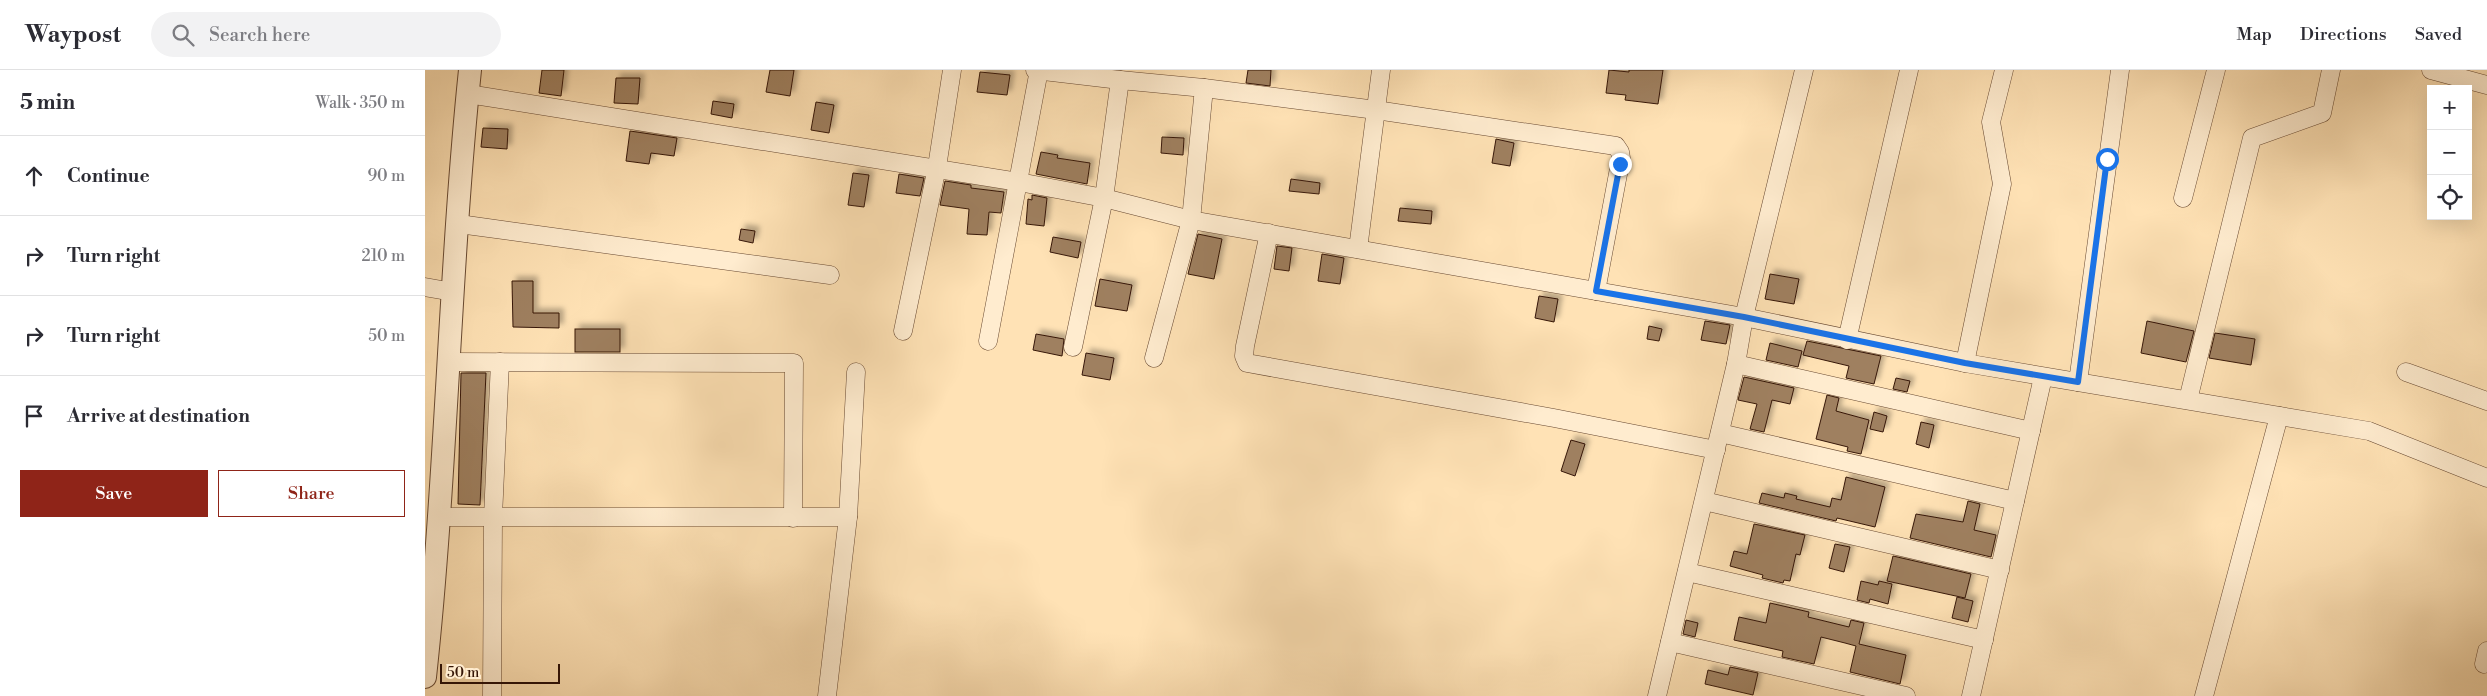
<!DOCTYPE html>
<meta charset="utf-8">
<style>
:root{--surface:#fff;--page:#f2f2f3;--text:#2b2b33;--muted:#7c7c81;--line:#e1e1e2;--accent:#8f2418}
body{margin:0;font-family:"Libre Bodoni",serif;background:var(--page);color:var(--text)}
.controls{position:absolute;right:15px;top:15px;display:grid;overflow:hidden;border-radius:0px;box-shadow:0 5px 20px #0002}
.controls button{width:45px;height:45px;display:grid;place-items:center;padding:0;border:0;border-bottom:1px solid var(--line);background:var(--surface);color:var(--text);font:25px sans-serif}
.scale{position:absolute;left:15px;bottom:12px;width:120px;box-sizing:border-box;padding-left:5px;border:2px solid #361606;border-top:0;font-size:14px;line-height:18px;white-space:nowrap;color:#361606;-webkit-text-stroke:4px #ffeccf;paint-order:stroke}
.stop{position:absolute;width:15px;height:15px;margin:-11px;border:4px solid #1a73e8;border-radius:50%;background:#fff}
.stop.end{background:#1a73e8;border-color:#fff;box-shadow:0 1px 5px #0008}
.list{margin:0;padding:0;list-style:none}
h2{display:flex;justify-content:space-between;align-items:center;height:65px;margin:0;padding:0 20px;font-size:21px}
h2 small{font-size:16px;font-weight:400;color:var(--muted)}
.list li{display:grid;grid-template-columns:32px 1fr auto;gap:15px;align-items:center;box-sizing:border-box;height:80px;padding:0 20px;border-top:1px solid var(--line)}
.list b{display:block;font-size:19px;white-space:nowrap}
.list em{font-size:16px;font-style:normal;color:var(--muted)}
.actions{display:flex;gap:10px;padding:15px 20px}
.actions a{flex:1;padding:11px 0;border:1px solid var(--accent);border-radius:0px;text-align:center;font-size:18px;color:var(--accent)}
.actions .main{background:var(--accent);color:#fff}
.icon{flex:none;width:28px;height:28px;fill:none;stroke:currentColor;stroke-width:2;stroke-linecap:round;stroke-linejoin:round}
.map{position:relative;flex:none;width:2062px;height:626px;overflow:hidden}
header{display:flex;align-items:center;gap:30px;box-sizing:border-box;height:70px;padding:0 25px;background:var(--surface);border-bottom:1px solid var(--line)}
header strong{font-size:24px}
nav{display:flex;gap:28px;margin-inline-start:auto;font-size:18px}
.search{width:350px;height:45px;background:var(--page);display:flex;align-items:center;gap:12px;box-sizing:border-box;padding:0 18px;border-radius:28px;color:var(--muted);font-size:19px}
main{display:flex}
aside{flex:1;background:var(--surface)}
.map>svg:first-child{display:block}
.building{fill:#9f8061;stroke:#361606;filter:url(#shadow)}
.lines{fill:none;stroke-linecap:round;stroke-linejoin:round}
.minor-casing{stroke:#684932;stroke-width:19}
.tertiary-casing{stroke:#684932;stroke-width:24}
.minor{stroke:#ffeccf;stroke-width:18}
.tertiary{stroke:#ffeccf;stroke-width:22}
.route{stroke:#1a73e8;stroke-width:6}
</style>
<header>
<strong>Waypost</strong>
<div class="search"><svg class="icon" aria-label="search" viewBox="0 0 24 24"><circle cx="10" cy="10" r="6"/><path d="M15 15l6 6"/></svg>Search here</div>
<nav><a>Map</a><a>Directions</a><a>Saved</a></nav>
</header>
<main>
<aside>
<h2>5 min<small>Walk · 350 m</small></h2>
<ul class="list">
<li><svg class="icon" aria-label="ahead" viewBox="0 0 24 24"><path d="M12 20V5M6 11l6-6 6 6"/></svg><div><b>Continue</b></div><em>90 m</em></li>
<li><svg class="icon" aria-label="right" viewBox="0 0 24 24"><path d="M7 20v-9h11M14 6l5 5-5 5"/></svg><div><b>Turn right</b></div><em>210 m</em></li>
<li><svg class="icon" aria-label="right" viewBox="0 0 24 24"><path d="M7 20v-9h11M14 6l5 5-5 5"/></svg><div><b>Turn right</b></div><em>50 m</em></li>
<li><svg class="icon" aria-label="arrive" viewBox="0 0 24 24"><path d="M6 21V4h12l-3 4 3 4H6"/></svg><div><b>Arrive at destination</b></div></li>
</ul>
<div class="actions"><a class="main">Save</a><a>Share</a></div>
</aside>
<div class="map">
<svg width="2062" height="626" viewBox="0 0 2062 626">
<defs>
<filter id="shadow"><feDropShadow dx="4.5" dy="-4.5" stdDeviation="2.5" flood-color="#0004"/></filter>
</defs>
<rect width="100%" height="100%" fill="#ffe2b5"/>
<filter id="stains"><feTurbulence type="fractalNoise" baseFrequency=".004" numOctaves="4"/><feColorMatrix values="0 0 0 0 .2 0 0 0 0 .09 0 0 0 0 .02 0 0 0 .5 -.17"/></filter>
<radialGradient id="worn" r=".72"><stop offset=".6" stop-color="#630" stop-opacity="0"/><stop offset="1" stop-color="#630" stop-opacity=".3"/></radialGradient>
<g class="building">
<path d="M117,0h22l-3,26 -22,-3z"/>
<path d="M345,0h24l-4,26 -24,-4z"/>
<path d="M823,0h23l-1,16 -24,-3z"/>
<path d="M1184,0l20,2v-2h34l-5,34 -33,-4 1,-5 -20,-2z"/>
<path d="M555,2l30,3 -3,20 -30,-3z"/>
<path d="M191,8h24l-2,26 -24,-1z"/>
<path d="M288,31l21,3 -2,14 -21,-4z"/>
<path d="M391,32l18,3 -5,28 -18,-3z"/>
<path d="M58,58l25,1 -1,20 -26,-2z"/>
<path d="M205,61l47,7 -3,18 -23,-3 -2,11 -23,-3z"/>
<path d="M737,67l22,1 -1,17 -22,-2z"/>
<path d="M1071,69l18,4 -4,23 -18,-3z"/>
<path d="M616,82l17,3 -1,3 33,5 -3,21 -51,-10z"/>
<path d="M428,103l16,2 -5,32 -16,-2z"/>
<path d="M474,104l25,4 -4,18 -24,-3z"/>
<path d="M866,109l29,4 -1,11 -30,-3z"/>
<path d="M520,111l26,4v3l33,4 -3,21 -12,-1 -2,23 -20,-1 2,-25 -29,-4z"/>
<path d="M607,125l15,3 -3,28 -18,-2 2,-25 4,1z"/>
<path d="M975,138l32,3 -1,13 -33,-3z"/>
<path d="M316,159l14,2 -2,12 -14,-3z"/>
<path d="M773,164l24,5 -8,40 -26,-5z"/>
<path d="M628,167l28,5 -3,16 -28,-6z"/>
<path d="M852,176l15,2 -3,23 -15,-2z"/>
<path d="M897,184l22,4 -4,26 -22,-3z"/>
<path d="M1345,204l29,5 -5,25 -29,-5z"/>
<path d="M675,209l32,6 -5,26 -32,-5z"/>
<path d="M87,211h21v32h26v15l-46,-1z"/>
<path d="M1114,226l19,3 -4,23 -19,-4z"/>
<path d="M1280,251l25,4 -4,19 -25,-4z"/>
<path d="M1722,251l47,10 -8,31 -45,-9z"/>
<path d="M1224,256l13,3 -3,12 -12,-2z"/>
<rect x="150" y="259" width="45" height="23"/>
<path d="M1790,263l40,6 -4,26 -42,-7z"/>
<path d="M611,264l28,5 -2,17 -29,-6z"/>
<path d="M1382,271l74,15 -7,28 -28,-6 3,-12 -46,-11z"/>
<path d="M1345,273l32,8 -4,16 -32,-7z"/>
<path d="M661,283l28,5 -4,22 -28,-5z"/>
<path d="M36,303h25l-6,132 -22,-1z"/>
<path d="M1319,307l50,11 -4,16 -18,-4 -8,32 -14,-3 7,-25 -19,-4z"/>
<path d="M1471,308l14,3 -3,11 -14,-3z"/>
<path d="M1402,325l12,3 -3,13 33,9 -8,34 -14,-3 1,-4 -32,-8z"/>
<path d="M1449,342l13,4 -4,16 -13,-3z"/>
<path d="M1496,352l13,3 -5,23 -13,-4z"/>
<path d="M1146,370l14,4 -10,32 -14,-5z"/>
<path d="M1421,407l39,10 -10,40 -38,-9 -1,3 -77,-18 3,-10 22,5 1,-5 12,3 -1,3 34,8 2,-9 9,2z"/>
<path d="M1543,431l12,3 -6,26 22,5 -5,22 -81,-19 6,-24 47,8z"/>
<path d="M1329,454l51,11 -5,20 -4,-1 -6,27 -6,-1 -1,3 -21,-5 1,-3 -33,-9 4,-15 13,3z"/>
<path d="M1410,474l15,3 -6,25 -15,-4z"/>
<path d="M1468,486l78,18 -6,24 -78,-17z"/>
<path d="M1436,511l17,4 1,-4 13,3 -4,20 -18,-5 -1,4 -12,-3z"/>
<path d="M1532,527l16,4 -5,21 -16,-4z"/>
<path d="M1345,533l39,9 -1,5 41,10 2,-7 13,3 -5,21 47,11 -6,29 -50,-12 6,-26 -11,-3 -24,-6 -7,27 -32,-7 1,-6 -49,-11 5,-23 27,6z"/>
<path d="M1261,550l12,3 -3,14 -12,-3z"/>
<path d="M1305,597l28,6 -5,22 -48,-11 3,-14 20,5z"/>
</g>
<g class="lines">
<defs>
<g id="minor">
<path d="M610,0l85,10 -16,118 -31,149"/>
<path d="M2006,0l56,15"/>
<path d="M695,10l84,8 172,22 240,36 4,6 1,6 -25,133"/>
<path d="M43,24l551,88 85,16 87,22 553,97 221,46 404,68 118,47"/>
<path d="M1758,128l33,-128"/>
<path d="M34,154l371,51"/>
<path d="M844,163l-24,113 -1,10 3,7 307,55 162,32"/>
<path d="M933,179l23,-179"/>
<path d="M0,217l28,5"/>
<path d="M478,261l34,-164 15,-97"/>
<path d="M1422,270l62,-270"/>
<path d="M563,271l51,-271"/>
<path d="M729,288l37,-138 13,-132"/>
<path d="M23,292l346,1 -1,155"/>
<path d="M1540,293l37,-179 -11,-62 13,-52"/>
<path d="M1311,294l295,67"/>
<path d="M1981,302l81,29"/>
<path d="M1653,312l42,-312"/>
<path d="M1763,330l64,-262 70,-25 9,-43"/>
<path d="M1295,363l295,68"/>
<path d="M1279,431l296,69"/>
<path d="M16,447h407"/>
<path d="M1262,502l297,68"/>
<path d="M1245,572l236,54"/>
<path d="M2059,594l3,-13"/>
<path d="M67,626l1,-179 7,-155"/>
<path d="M402,626l21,-179 8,-145"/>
<path d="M1232,626l79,-332 8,-47 60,-247"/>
<path d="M1546,626l72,-319"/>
<path d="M1779,626l75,-280"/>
</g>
<path id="tertiary" d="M0,607c22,-202 24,-405 45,-607"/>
</defs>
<use href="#minor" class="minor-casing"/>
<use href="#tertiary" class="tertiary-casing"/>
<use href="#minor" class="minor"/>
<use href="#tertiary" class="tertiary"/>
</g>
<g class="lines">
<path class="route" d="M1195,94l-24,127 148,26 221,46 113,19 29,-223"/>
</g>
<rect width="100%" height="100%" filter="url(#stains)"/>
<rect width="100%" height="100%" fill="url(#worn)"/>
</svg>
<div class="controls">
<button>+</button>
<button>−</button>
<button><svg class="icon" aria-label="locate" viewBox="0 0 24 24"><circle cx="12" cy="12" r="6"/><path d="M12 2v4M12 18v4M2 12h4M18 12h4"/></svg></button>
</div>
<div class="scale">50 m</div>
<div class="stop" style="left:1682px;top:89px"></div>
<div class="stop end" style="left:1195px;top:94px"></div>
</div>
</main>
